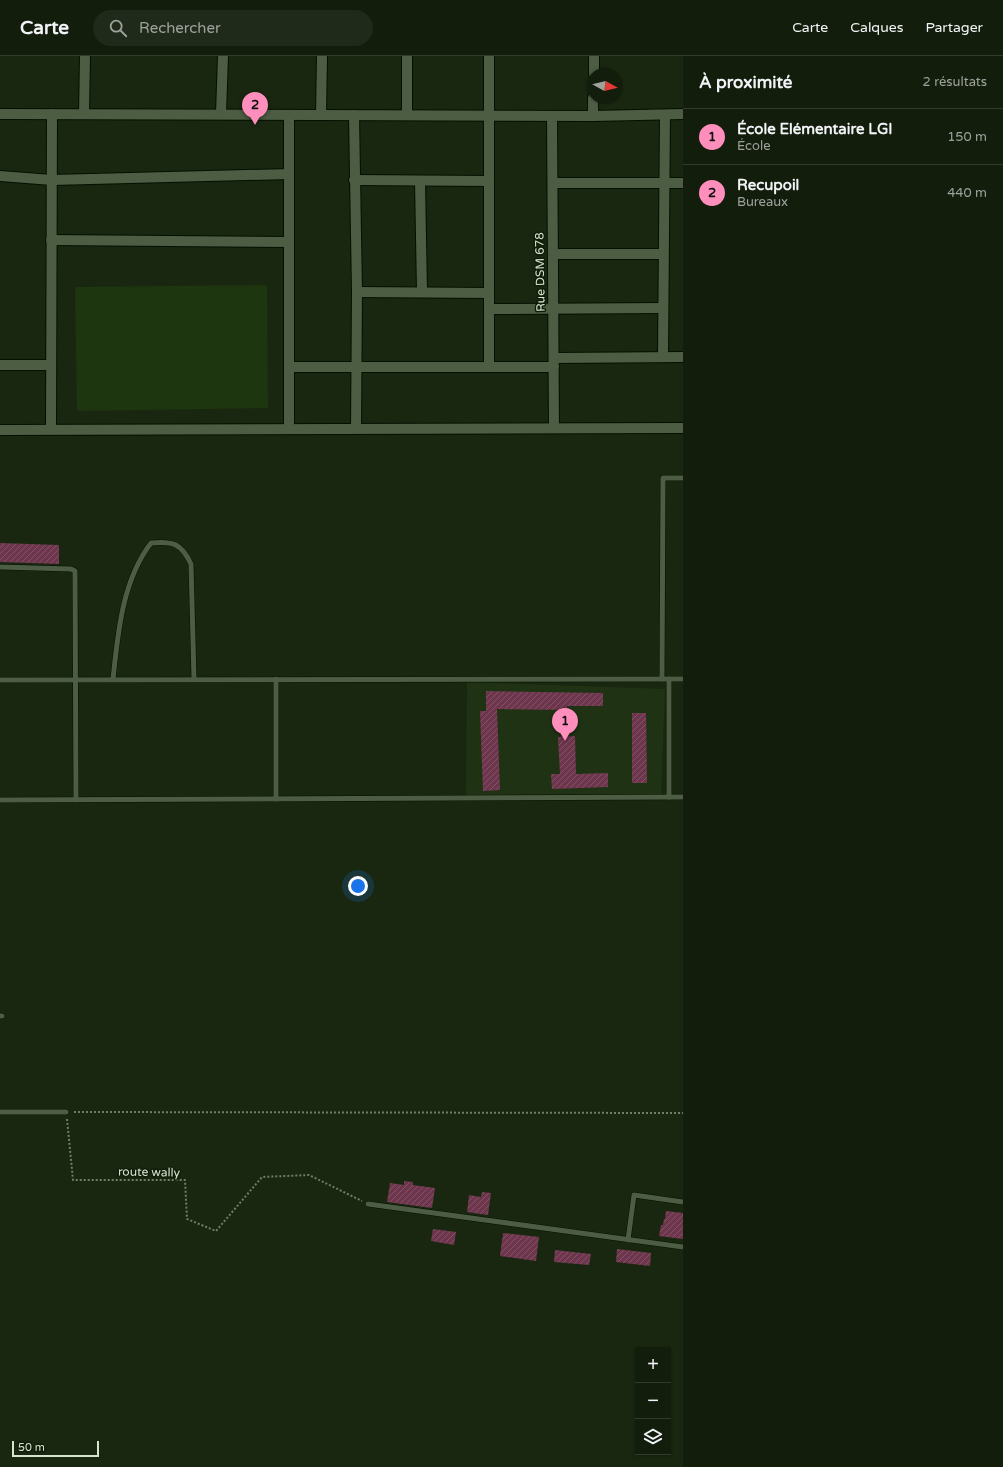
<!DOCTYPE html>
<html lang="fr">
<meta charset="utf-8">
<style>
:root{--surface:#131d0c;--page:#202a1a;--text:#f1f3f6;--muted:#9da29d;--line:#323b2d;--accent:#fe8ebb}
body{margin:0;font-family:"Varela Round",sans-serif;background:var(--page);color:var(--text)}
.controls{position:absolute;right:12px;bottom:12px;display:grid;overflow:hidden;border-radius:0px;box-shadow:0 1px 3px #0004}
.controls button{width:36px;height:36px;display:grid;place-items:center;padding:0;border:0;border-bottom:1px solid var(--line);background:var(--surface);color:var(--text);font:20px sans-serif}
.compass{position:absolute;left:587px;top:12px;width:36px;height:36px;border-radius:50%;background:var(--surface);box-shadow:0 1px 3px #0004;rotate:98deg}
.scale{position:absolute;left:12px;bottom:10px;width:87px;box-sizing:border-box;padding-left:4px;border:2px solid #d8e2d3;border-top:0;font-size:11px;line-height:14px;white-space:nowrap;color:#d8e2d3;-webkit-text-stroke:3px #0f1e07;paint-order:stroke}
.you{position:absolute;left:358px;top:830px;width:14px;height:14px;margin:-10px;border:3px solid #fff;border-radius:50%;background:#1a73e8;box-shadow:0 0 0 6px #1a73e833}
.badge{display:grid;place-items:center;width:26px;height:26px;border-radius:50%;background:var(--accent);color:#111;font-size:13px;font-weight:700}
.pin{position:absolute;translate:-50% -33px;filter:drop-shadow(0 1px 2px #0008)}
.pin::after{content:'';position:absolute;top:21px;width:14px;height:12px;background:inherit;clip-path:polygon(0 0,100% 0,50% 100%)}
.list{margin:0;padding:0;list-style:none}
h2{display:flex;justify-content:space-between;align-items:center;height:52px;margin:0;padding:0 16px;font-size:17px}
h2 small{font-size:13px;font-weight:400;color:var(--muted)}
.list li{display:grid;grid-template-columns:26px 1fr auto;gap:12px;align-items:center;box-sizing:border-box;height:56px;padding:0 16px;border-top:1px solid var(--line)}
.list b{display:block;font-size:15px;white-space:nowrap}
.list p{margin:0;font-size:13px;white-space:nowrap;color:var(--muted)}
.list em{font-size:13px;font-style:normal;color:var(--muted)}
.icon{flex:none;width:22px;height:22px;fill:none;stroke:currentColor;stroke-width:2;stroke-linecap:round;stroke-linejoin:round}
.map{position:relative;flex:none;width:683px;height:1411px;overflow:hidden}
header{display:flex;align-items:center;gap:24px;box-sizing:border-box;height:56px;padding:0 20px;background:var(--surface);border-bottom:1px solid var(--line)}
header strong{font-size:19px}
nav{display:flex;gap:22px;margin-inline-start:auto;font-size:14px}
.search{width:280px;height:36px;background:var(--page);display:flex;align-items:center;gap:10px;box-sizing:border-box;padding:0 14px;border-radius:22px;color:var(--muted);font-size:15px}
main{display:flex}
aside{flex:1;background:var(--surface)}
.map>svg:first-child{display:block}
.built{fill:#203214}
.pitch{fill:#1e360f}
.building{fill:url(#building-hatch)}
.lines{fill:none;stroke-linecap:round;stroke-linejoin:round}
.service-casing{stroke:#041000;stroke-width:6}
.minor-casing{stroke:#041000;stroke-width:12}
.path{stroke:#717d6a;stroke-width:2;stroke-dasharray:2 2;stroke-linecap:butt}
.service{stroke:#4c5d43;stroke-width:5}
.minor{stroke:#4c5d43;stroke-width:10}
.labels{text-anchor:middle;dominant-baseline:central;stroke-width:3;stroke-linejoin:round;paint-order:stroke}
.street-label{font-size:12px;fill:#d8e2d3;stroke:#0f1e07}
</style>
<header>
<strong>Carte</strong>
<div class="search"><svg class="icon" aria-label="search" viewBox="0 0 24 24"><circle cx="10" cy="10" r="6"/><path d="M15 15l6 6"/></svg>Rechercher</div>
<nav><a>Carte</a><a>Calques</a><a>Partager</a></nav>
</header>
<main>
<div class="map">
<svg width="683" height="1411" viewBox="0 0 683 1411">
<defs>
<pattern id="building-hatch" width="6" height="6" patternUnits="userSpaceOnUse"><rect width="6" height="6" fill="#6e364d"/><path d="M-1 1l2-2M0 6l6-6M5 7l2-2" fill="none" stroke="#825366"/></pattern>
</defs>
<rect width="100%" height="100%" fill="#192710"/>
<path class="built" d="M467,626l198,7 -4,105 -195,2z"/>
<path class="pitch" d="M267,229l1,123 -191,3 -2,-124z"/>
<g class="building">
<path d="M0,487l59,2v19l-59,-2z"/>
<path d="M486,635l117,2v13h-36v4l-70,-1 3,81 -17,1 -3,-80h6z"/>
<path d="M632,657h14l1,70h-15z"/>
<path d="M575,680l1,38 32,-1v14l-56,2 -1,-15h9l-2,-37z"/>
<path d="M404,1125l9,1v3l22,3 -3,20 -45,-6 3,-19 14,2z"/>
<path d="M482,1136l9,1 -3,22 -21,-3 2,-17 12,2z"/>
<path d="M666,1155l17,2v26l-24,-3 2,-11h2l1,-6h1z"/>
<path d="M433,1173l23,3 -2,13 -23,-4z"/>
<path d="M503,1177l36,4 -3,24 -36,-5z"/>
<path d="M617,1193l34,4 -1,13 -34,-4z"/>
<path d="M555,1194l36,4 -2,11 -35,-3z"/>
</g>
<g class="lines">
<defs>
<g id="service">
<path d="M0,511l71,2 4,2 1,229"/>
<path d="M113,623c5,-46 9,-98 38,-136 22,-2 30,0 40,21l3,115"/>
<path d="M276,623v120"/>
<path d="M662,623l1,-201h20"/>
<path d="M0,624l683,-1"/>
<path d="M669,741v-118"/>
<path d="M0,744l683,-3"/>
<path d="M0,960h2"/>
<path d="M0,1056h66"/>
<path d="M368,1148l315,43"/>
<path d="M628,1184l6,-45 49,7"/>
</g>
<g id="minor">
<path d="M489,0v311"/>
<path d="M594,18v-18"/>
<path d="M0,58l593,2 90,-2"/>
<path d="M84,58l1,-58"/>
<path d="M221,58l2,-58"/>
<path d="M321,59l1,-59"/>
<path d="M354,59l3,177 -1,137"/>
<path d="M407,59v-59"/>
<path d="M552,60l2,312"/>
<path d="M593,60v-18"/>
<path d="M0,120l52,4 237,-6"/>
<path d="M354,124l135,1"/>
<path d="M420,125l2,111"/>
<path d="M553,127h130"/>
<path d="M51,184l238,2"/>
<path d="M553,198h110"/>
<path d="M357,236l132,1"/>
<path d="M489,253l174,-1"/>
<path d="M663,301l2,-242"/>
<path d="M554,302l129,-1"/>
<path d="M0,309h51"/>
<path d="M289,311h265"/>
<path d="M51,373l1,-315"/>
<path d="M289,373v-314"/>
<path d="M0,374l683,-2"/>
</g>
</defs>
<use href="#service" class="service-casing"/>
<use href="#minor" class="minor-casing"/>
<g class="path">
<path d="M74,1056l609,1"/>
<path d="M67,1063l6,61h112l2,39 29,12 46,-54 47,-2 53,26"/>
</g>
<use href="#service" class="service"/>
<use href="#minor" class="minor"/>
</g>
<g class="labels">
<g class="street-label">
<text transform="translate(540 216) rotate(-91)">Rue DSM 678</text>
<text transform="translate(149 1116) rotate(1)">route wally</text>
</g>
</g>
</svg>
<div class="controls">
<button>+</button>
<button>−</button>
<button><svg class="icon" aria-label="layers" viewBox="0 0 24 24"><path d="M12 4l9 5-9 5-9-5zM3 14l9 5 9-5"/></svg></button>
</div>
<svg class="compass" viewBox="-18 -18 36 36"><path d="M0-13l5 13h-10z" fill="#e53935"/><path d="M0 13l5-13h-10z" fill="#9da29d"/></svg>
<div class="scale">50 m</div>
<div class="you"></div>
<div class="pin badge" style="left:565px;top:685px">1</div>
<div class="pin badge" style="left:255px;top:69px">2</div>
</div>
<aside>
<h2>À proximité<small>2 résultats</small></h2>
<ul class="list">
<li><span class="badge">1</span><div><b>École Elémentaire LGI</b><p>École</p></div><em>150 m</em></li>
<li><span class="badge">2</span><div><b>Recupoil</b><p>Bureaux</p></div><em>440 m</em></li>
</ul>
</aside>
</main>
